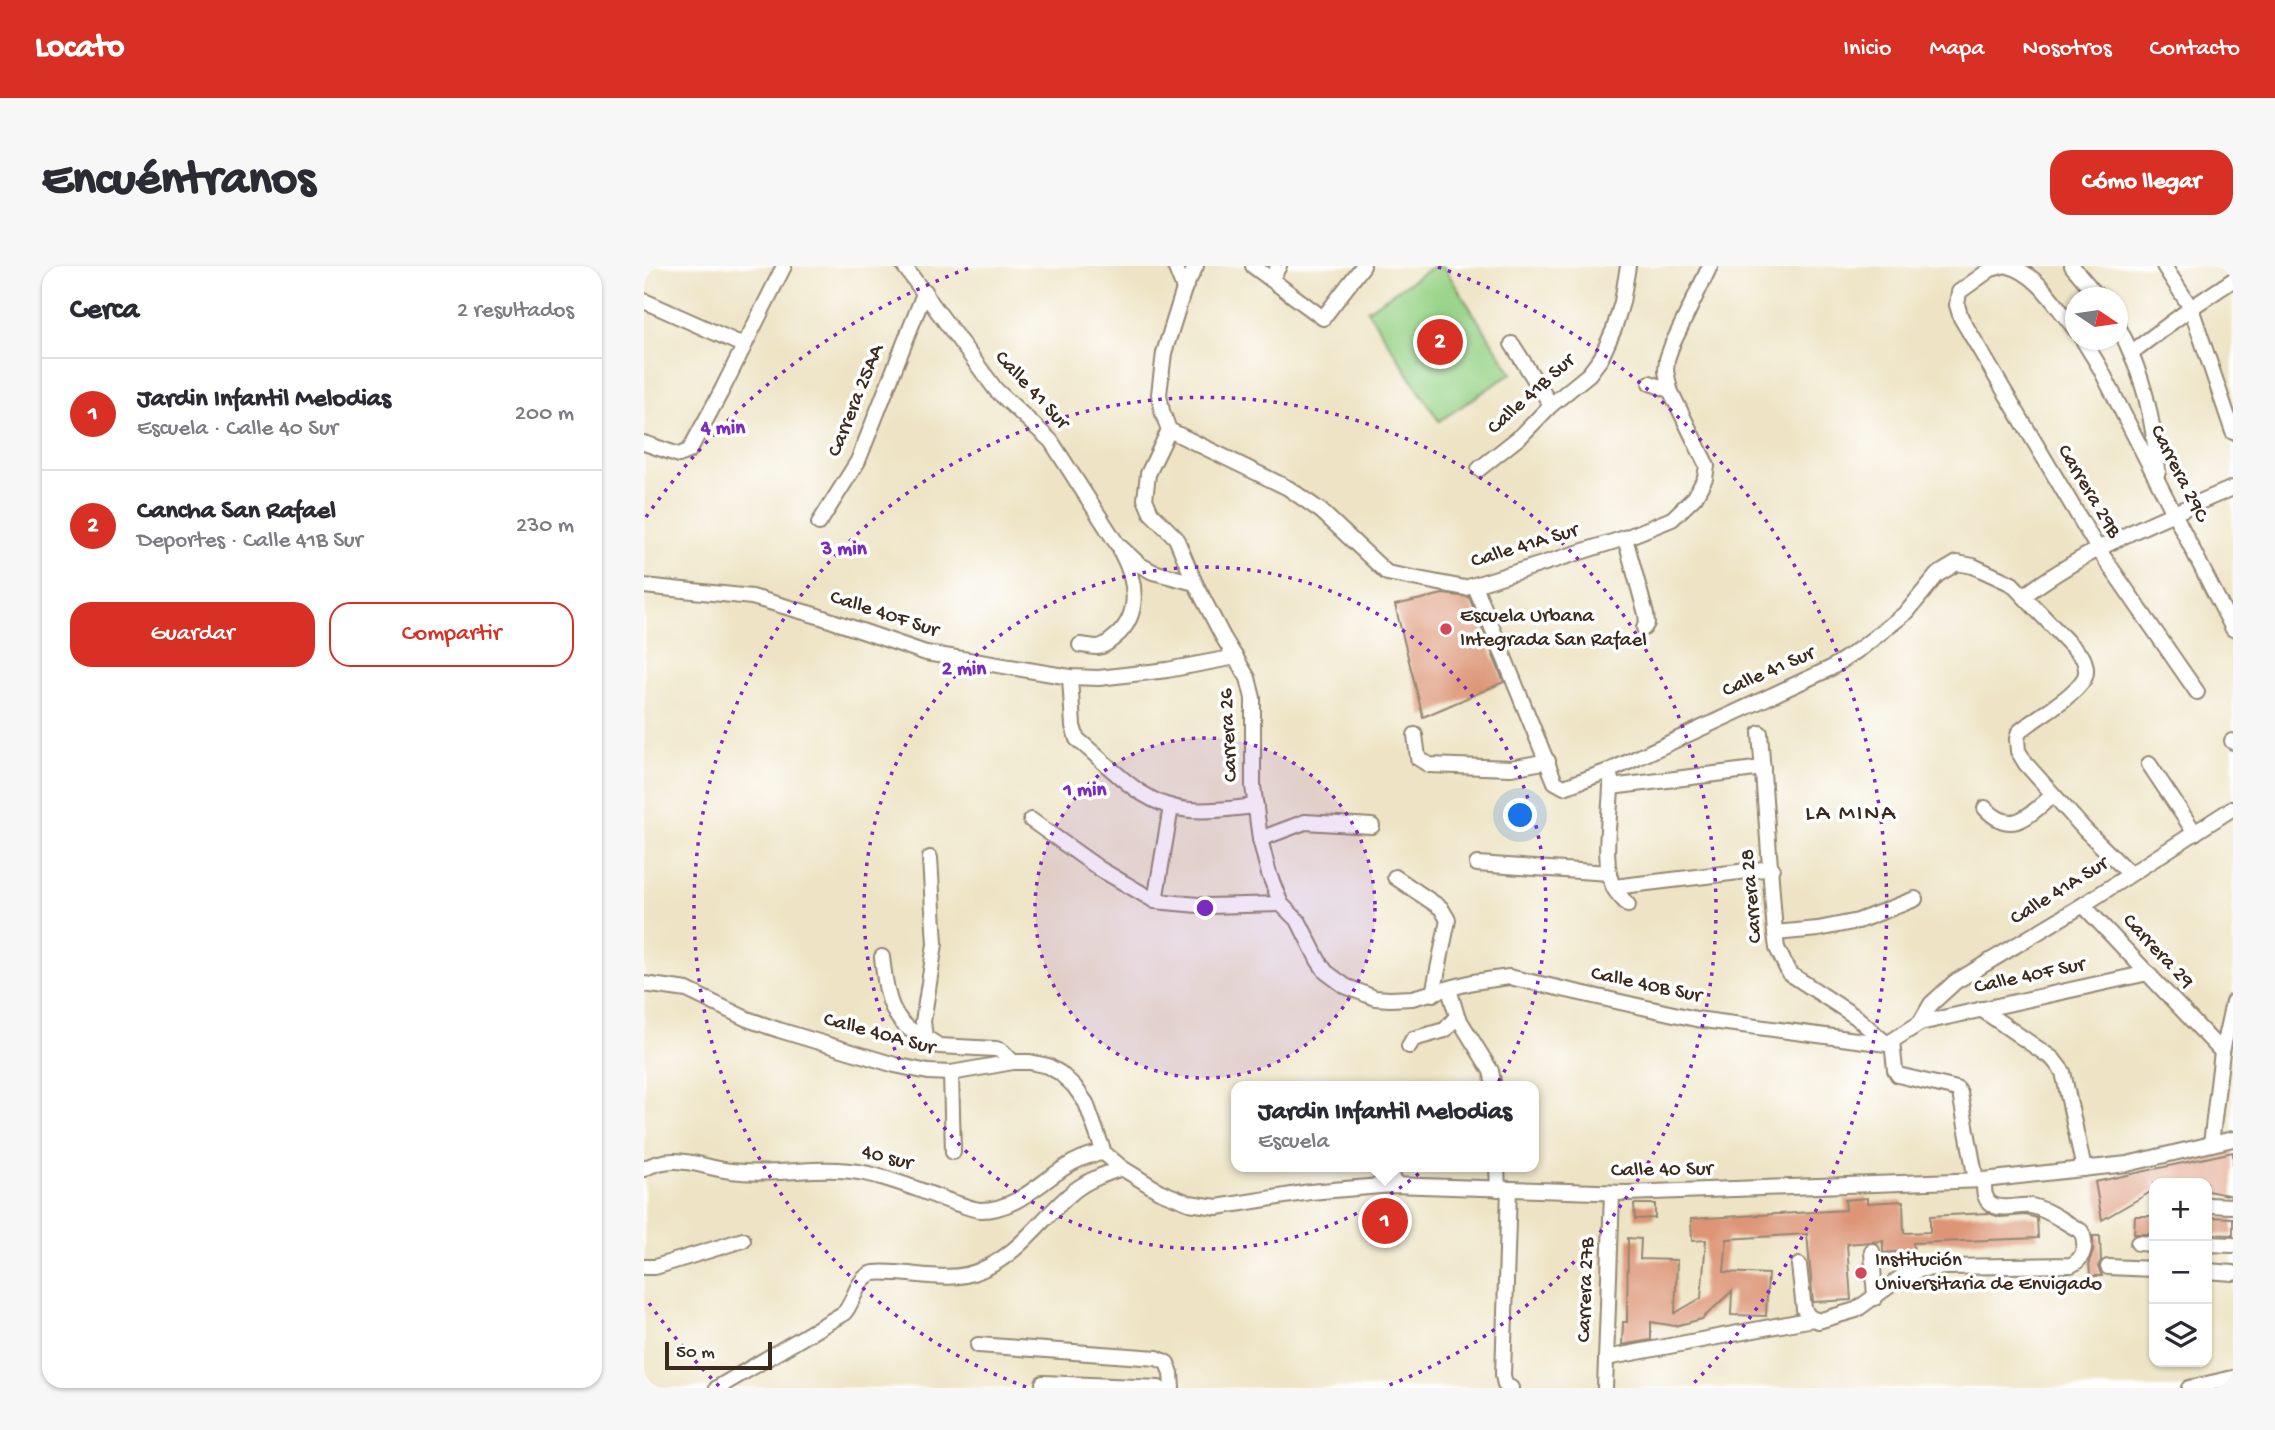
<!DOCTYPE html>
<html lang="es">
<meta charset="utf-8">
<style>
:root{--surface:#fff;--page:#f7f7f7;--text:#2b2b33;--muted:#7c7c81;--line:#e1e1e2;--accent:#d93025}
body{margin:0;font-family:"Gochi Hand",sans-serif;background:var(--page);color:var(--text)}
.controls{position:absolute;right:21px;bottom:21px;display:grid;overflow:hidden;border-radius:14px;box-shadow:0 2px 5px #0004}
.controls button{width:63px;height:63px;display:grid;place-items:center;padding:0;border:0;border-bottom:2px solid var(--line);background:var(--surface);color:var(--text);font:35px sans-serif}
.compass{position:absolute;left:1421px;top:21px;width:63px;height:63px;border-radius:50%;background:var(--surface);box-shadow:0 2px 5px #0004;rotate:103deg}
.scale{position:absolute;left:21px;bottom:18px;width:107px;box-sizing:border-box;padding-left:7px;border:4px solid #3b2a1e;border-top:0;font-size:19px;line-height:24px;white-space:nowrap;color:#3b2a1e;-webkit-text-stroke:5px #fff;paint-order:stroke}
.you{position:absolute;left:877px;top:550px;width:24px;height:24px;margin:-18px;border:5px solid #fff;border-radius:50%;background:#1a73e8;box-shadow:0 0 0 10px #1a73e833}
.badge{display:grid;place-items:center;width:46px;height:46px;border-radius:50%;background:var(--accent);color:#fff;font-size:23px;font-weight:700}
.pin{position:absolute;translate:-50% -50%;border:4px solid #fff;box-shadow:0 2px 7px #0006}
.popup{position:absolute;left:587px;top:815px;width:308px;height:91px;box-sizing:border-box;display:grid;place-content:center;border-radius:14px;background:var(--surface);filter:drop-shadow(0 2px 5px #0005);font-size:23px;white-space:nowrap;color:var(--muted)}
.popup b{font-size:26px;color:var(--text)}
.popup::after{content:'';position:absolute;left:50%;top:100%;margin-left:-14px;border:14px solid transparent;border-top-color:var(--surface)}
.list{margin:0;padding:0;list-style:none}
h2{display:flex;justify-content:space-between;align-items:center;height:91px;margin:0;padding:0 28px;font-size:30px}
h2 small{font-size:23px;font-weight:400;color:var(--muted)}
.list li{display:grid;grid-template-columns:46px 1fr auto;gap:21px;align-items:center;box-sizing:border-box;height:112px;padding:0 28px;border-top:2px solid var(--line)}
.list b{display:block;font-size:26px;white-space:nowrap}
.list p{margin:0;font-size:23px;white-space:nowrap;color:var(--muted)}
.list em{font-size:23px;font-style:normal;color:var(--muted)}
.actions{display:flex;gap:14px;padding:21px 28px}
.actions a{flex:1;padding:16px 0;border:2px solid var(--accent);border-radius:21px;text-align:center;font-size:24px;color:var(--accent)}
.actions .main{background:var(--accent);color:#fff}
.icon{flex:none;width:38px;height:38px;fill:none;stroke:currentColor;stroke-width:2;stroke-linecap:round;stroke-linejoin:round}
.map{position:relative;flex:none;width:1589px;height:1122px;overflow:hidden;border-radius:21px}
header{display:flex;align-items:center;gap:42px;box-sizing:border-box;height:98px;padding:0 35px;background:var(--accent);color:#fff}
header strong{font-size:33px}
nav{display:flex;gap:38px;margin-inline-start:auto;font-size:24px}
.intro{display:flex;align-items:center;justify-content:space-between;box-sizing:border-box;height:168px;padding:0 42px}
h1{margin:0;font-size:49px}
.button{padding:18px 32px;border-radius:21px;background:var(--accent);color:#fff;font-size:24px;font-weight:700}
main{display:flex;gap:42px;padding:0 42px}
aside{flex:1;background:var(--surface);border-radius:21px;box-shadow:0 2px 5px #0004}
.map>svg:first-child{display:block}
.green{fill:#98d387;stroke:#6a7e52;stroke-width:2}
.building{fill:#dd9576}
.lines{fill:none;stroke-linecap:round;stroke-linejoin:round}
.minor-casing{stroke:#948772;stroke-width:18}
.minor{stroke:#fff;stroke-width:14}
.ring{fill:none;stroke:#7b2cbf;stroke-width:3.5;stroke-dasharray:3.5 7}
.poi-dot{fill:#d1495b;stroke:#fff;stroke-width:2.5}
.labels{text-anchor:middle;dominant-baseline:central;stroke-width:7;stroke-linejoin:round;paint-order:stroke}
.street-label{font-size:21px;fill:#3b2a1e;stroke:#fff}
.poi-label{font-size:21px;fill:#3b2a1e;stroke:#fff;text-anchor:start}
.neighbourhood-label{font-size:23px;letter-spacing:2px;fill:#3b2a1e;stroke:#fff}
.centre{fill:#7b2cbf;stroke:#fff;stroke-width:3.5}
.ring-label{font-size:21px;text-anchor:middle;font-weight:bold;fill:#7b2cbf;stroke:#fff;stroke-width:7;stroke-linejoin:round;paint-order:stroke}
</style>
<header>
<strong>Locato</strong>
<nav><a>Inicio</a><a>Mapa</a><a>Nosotros</a><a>Contacto</a></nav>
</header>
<div class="intro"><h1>Encuéntranos</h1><a class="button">Cómo llegar</a></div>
<main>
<aside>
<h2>Cerca<small>2 resultados</small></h2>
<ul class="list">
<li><span class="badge">1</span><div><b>Jardin Infantil Melodias</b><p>Escuela · Calle 40 Sur</p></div><em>200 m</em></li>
<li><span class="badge">2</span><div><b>Cancha San Rafael</b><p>Deportes · Calle 41B Sur</p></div><em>230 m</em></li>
</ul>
<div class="actions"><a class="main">Guardar</a><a>Compartir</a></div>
</aside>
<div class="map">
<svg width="1589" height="1122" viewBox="0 0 1589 1122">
<rect width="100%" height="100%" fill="#fff"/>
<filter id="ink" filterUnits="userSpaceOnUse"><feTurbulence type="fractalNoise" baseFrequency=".0143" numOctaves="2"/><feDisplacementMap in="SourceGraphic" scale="14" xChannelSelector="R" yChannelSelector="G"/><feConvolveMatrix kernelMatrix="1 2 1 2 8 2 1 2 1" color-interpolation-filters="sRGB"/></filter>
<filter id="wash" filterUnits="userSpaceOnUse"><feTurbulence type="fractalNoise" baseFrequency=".00686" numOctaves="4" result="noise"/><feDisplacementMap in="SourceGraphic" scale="28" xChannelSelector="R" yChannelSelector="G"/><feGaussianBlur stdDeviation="1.57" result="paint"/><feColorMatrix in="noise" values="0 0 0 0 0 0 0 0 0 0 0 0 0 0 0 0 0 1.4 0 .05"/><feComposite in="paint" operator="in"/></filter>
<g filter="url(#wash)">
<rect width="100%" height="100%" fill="#eee4c5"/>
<path class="green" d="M790,0h9l69,107 -73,48 -72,-111z"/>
<g id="blocks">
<g class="building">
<path d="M799,328l26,3 35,85 -81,35 -28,-112z"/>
<path d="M1589,886v44l-26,-5v-8h-53v7l-52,30 -7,-38z"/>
<path d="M1223,932v5l36,-2 1,32 26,-1v-16l58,-3 12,4 26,-2 11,3 1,20 -125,5 1,8 -31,2v-12l-36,3 4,56 -38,2 -6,-68 -80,5 -3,33 44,2 -2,42 -35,-1 1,-24 -30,28 -27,7 -24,-4v18l-29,5 1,-23h4l1,-84 13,1 -1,20 37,1 -2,53 26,-15 5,-58 -14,1 -1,-22 155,-9 -1,-10z"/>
<path d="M990,938h21v14l-20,1z"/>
<path d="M1491,950h19v18h-20z"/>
<path d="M1563,951l26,1v17l-26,-1z"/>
<path d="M1449,970h7l1,25 -3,6 4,9h-12l-1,-15 4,-9z"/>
</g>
</g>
</g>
<g filter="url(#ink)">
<use href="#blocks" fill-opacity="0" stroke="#948772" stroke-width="2"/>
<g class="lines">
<defs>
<g id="minor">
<path d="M260,0l92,124 55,51 66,103 23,21 13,7 42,11"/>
<path d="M531,0l9,23"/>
<path d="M552,0l-12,23 -20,64 -5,41 3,17 7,19 119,58 33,23 66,62 78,15 160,-50 47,-19 23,-22 10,-19 2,-12 -37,-76 -4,-19 1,-12 5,-14 38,-79"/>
<path d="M609,0l70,52 40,-52"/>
<path d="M1358,0l-11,3 -32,23 -2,13 4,13 137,231 99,143"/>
<path d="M1364,0c30,7 49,42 68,64"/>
<path d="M1428,0l27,32"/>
<path d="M1520,0l27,42 42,124"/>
<path d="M627,13l8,-13"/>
<path d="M0,35l92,41 8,1"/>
<path d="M1474,60c26,49 35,91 40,146"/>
<path d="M1439,74l16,26 134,263"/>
<path d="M868,78l39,61"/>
<path d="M1488,86l59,-44 42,-28"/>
<path d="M1006,117l20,7"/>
<path d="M525,164l-21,44 -3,25 6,14 25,25 19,45 28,54 25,41 5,20v88l7,53 9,35 12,30 18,18 19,38 8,12 19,14 30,12 15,1 22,-1 61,-16 36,-5 187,42 191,25 33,-21 228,-50"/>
<path d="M0,177l35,12 10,-4 33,-61 62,-124"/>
<path d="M835,203l43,-34 29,-30 38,-31 12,-16 13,-29 8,-27 6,-36"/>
<path d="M175,257l39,-62 67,-170"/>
<path d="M981,272l21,76 1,9 -3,5"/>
<path d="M0,320l108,11 66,19 108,37 144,24 29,1 68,-8 69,-13"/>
<path d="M831,320l80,196 9,5 47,-17 220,-102 30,-20 46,-36 30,-37 20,-12 16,3 39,18 71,74c3,7 5,14 1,21 -15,22 -46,36 -65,53l-2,7 1,12 8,13 59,66 45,44"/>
<path d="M1381,329c63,-47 136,-77 208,-107"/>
<path d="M436,379c5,0 11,2 17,2 7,0 13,-6 18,-10 27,-23 21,-57 6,-85"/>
<path d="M426,411l3,49 4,13c35,28 65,68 113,71 22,2 45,-2 66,-4"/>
<path d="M1116,467l15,200 2,15 12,25 67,44 31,27"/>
<path d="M771,469l3,23 11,7 82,3 37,-7"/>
<path d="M1588,475l1,1"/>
<path d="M1505,498l46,69"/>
<path d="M967,513c1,29 -11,84 3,109 3,6 9,11 14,17"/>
<path d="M967,521l152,-19"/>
<path d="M1341,542c27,29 44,7 68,-13"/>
<path d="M387,554l69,49 55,32 54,5 72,-2"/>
<path d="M616,573l45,-17 67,4"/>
<path d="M286,592l5,86 -12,78 2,15 14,9 57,3 6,2 11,11"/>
<path d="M833,598l132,9"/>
<path d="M751,611l46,31 7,12 -15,74"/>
<path d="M970,621l158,-19"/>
<path d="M511,635l16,-94"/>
<path d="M1439,639l139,147"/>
<path d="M1131,667l43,-4 40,-8 57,-22"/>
<path d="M238,691c4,34 7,68 43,80"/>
<path d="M0,718l43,6 60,29 32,11 116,35 33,7 23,1 62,-11h17l18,4 12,7 14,13 12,17 18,50 18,15 37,23 30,12 28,4 93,-15 82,-7 234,8 358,-13 143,-16 106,-25"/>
<path d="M805,723l8,27 34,55 3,15"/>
<path d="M1337,743l72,50 10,13 21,97"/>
<path d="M1276,757l11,-19 24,-22 128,-77 150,-97"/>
<path d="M1248,775l3,29 3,5 59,14 3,4 16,87"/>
<path d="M765,780l4,-7 32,-9 12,-14"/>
<path d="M307,807l2,79"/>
<path d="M1567,878l11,-92 11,-50"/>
<path d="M853,901l1,22"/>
<path d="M0,903c30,-17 56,-2 87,2 45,6 89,-7 133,2 32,6 61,20 91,30 8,2 18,7 26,7 49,0 76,-54 123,-57"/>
<path d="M748,919l1,-18"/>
<path d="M865,923l-6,186 2,10 6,3"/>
<path d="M1563,939l26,1"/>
<path d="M1494,977l16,1"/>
<path d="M1563,978l26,1"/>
<path d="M1228,985l3,47"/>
<path d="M1155,999l5,44 5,8 9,4 38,-11 47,-34 20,-7 22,-2 126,-2c14,-6 16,-22 10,-34 -16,-8 -33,-22 -50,-25 -12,-2 -27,5 -38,-1 -10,-5 -9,-16 -9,-25"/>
<path d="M0,1001h11l88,-27"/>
<path d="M1464,1001l46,2"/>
<path d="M1563,1005l26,2"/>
<path d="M334,1079l179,13 10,5 4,10 1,15"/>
<path d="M962,1092l207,-39"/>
<path d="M399,1117l116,5"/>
<path d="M73,1122l127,-75c10,-11 12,-32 26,-39 8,-3 19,-1 27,-1 28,2 58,9 84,-3 39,-16 61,-53 93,-79 14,-11 31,-17 48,-23"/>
<path d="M961,1122l7,-195"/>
<path d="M1545,1122l44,-10"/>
</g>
</defs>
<use href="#minor" class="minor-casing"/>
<use href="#minor" class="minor"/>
</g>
</g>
<circle cx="561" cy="642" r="170" fill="#7b2cbf" fill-opacity=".12"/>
<g class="ring">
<circle cx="561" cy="642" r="170"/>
<circle cx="561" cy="642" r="341"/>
<path d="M382 1121A511 511 0 1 1 740 1121"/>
<path d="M75 1120A682 682 0 0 1 2 1033M2 251A682 682 0 0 1 328 1M794 1A682 682 0 0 1 1047 1120"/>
</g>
<g class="poi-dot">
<circle cx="802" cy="363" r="7"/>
<circle cx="1217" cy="1007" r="7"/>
</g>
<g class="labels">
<g class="street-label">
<text transform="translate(387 125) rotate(47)">Calle 41 Sur</text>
<text transform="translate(888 129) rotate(-42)">Calle 41B Sur</text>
<text transform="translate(213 135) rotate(-68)">Carrera 25AA</text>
<text transform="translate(1534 208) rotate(63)">Carrera 29C</text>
<text transform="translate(1444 226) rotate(59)">Carrera 29B</text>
<text transform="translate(881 281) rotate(-17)">Calle 41A Sur</text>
<text transform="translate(240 349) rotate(18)">Calle 40F Sur</text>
<text transform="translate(1125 407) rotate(-24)">Calle 41 Sur</text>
<text transform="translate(586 469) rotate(-93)">Carrera 26</text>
<text transform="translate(1416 626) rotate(-32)">Calle 41A Sur</text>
<text transform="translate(1109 630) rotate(-95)">Carrera 28</text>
<text transform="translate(1513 686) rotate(47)">Carrera 29</text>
<text transform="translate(1386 711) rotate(-12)">Calle 40F Sur</text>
<text transform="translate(1002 720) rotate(12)">Calle 40B Sur</text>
<text transform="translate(235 769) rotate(15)">Calle 40A Sur</text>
<text transform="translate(243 893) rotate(14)">40 sur</text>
<text transform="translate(1018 905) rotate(-1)">Calle 40 Sur</text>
<text transform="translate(943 1024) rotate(-88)">Carrera 27B</text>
</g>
<g class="poi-label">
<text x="816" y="351">Escuela Urbana<tspan x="816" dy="24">Integrada San Rafael</tspan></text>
<text x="1231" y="995">Institución<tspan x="1231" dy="24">Universitaria de Envigado</tspan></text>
</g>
<g class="neighbourhood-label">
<text x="1207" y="548">LA MINA</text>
</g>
</g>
<circle cx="561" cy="642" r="10" class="centre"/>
<g class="ring-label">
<text x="79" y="167">4 min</text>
<text x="200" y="288">3 min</text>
<text x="320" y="408">2 min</text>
<text x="441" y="529">1 min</text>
</g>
</svg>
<div class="controls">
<button>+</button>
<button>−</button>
<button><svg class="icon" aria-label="layers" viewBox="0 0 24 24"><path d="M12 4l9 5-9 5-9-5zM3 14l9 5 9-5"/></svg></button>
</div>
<svg class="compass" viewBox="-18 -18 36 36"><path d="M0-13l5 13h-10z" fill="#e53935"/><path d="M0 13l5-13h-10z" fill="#7c7c81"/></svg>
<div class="scale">50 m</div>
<div class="you"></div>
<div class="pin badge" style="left:741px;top:955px">1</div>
<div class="popup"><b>Jardin Infantil Melodias</b>Escuela</div>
<div class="pin badge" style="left:796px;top:76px">2</div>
</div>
</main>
